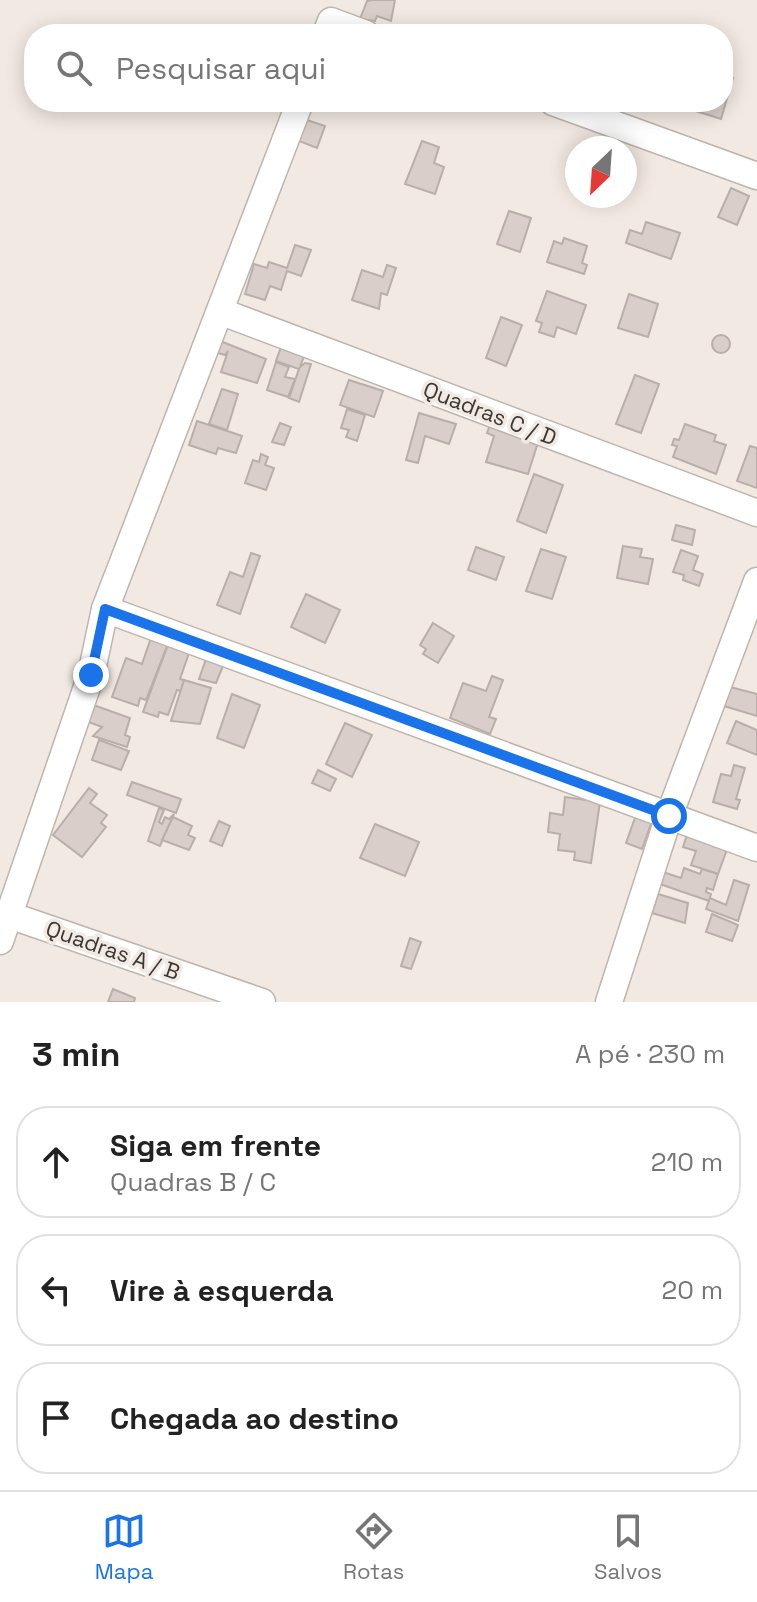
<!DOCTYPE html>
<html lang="pt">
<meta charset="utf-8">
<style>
:root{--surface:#fff;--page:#f2f2f2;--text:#222;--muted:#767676;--line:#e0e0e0;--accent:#1a73e8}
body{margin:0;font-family:"Space Grotesk",sans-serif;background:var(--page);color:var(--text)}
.compass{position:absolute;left:565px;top:136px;width:72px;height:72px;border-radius:50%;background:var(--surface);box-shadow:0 4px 20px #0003;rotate:205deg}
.stop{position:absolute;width:24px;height:24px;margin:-18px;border:6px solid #1a73e8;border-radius:50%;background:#fff}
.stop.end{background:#1a73e8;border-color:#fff;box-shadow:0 2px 8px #0008}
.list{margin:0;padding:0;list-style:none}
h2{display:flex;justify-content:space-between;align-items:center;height:104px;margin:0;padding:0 32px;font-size:34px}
h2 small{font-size:26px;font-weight:400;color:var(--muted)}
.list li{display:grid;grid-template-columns:52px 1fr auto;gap:24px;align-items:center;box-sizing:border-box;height:112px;margin:0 16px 16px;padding:0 16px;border:2px solid var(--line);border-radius:32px}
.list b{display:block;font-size:30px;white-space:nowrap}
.list p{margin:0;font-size:26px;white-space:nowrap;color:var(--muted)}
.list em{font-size:26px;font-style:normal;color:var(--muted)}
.icon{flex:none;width:44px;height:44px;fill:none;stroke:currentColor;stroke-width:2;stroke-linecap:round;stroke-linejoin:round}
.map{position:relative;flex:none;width:757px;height:1002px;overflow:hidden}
.search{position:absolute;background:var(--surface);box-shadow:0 4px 20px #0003;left:24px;right:24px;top:24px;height:88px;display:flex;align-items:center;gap:20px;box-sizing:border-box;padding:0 28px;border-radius:32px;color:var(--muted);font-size:30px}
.sheet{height:488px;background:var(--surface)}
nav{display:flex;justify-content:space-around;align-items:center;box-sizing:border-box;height:112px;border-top:2px solid var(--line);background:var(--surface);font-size:22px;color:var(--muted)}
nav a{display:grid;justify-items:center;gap:4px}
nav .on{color:var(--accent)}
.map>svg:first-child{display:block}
.building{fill:#d9cec9;stroke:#b9aeaa;stroke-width:2}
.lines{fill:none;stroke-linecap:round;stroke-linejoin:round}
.minor-casing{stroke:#bdb5ae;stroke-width:29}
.minor{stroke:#fff;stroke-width:26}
.route{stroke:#1a73e8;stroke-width:10}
.labels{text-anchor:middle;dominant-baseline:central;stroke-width:7;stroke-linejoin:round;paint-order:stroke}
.street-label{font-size:22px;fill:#3a3633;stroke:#f2e9e2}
</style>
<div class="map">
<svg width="757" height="1002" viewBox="0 0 757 1002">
<rect width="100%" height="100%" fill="#f2e9e2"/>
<g class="building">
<path d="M372,0h23l-4,21 -14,-5 -2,5 -15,-2 7,-18z"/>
<path d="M723,75l10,3 -12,41 -28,-9 3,-8h27z"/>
<path d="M307,120l18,6 -8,22 -18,-7z"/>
<path d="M422,141l17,6 -5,16 10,4 -9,27 -30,-10z"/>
<path d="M731,188l18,8 -12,29 -19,-8z"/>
<path d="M509,211l22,7 -11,34 -23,-8z"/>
<path d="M646,222l34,11 -9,26 -45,-16 4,-13 12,4z"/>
<path d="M564,238l23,8 -5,17 5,2 -3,9 -37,-12 7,-21 8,3z"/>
<path d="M295,245l16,5 -10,26 -14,-5 -6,19 -11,-4 -5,14 -20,-6 9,-30 13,4 2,-6 18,6z"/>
<path d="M387,265l9,3 -9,27 -6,-2 -2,16 -27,-9 10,-30 21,7z"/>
<path d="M547,291l39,14 -10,29 -19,-7 -3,10 -15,-5 3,-9 -6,-2z"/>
<path d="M629,294l29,10 -10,33 -30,-9z"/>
<path d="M501,317l21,8 -16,41 -20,-8z"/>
<circle cx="721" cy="344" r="9"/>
<path d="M215,339l51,20 -9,24 -36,-11 7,-21 -3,4 -14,-4z"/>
<path d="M281,347l23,9 -4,11 5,-4 6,1 -12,38 -10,-4 10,-29 -23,-8z"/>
<path d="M276,362l13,5 -4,10 10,2 -7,18 -21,-7z"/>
<path d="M635,375l24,9 -18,49 -25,-9z"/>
<path d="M349,380l34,11 -9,26 -34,-12z"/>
<path d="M222,389l16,5 -11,36 -18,-6z"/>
<path d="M347,409l18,6 -8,26 -11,-4 3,-7 -8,-2z"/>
<path d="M419,413l37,11 -7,20 -24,-8 -7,27 -12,-3z"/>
<path d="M197,421l45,15 -6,17 -18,-5 -2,6 -27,-9z"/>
<path d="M491,422l48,17 -11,35 -42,-12 8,-26 -7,-3z"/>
<path d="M280,423l11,4 -7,18 -12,-3z"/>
<path d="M685,424l31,11 -2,6 12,4 -10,29 -43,-17 4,-11 -5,-1 2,-6 5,1z"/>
<path d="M750,446l7,2v40l-20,-7z"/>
<path d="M261,454l7,3 -3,8 9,3 -8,22 -21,-7 8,-23 6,2z"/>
<path d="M534,474l29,11 -17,48 -29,-12z"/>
<path d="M676,525l19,5 -3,15 -20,-5z"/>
<path d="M623,546l19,3 -2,8 13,2 -5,25 -31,-6z"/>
<path d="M476,547l28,10 -8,23 -28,-10z"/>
<path d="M541,549l25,8 -14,42 -26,-8z"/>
<path d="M681,550l17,6 -5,14 10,4 -4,12 -16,-6 1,-5 -11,-3z"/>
<path d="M251,553l9,3 -20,58 -23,-9 13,-33 13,5z"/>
<path d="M306,594l34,16 -15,33 -34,-16z"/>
<path d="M433,623l21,13 -16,27 -15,-9 3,-5 -6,-4z"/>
<path d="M152,635l17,6 -23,59 -6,-2 -2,8 -26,-9 14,-39 16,6z"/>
<path d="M169,642l21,8 -10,29 4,1 -3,11 -4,-1 -9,25 -9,-3 -1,5 -15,-5z"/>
<path d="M206,659l17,7 -7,17 -17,-4z"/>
<path d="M492,676l11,4 -14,37 7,2 -6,15 -40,-16 13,-35 23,8z"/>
<path d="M184,680l27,8 -11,36 -29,-3z"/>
<path d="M730,687l27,7v22l-33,-10z"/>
<path d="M232,694l28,11 -16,43 -27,-10z"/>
<path d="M88,703l42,15 -5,17 5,2 -3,10 -34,-11 9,-9 -19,-7z"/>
<path d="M736,721l21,9v25l-30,-12z"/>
<path d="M345,723l27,12 -20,42 -26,-13z"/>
<path d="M99,740l30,11 -8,19 -29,-10z"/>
<path d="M734,765l11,3 -9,31 4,1 -3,9 -24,-7 8,-28 10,2z"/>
<path d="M318,770l18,9 -6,12 -18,-8z"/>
<path d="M132,782l49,17 -5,14 -49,-18z"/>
<path d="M89,788l8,6 -7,9 17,12 -6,8 5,4 -24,30 -29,-22z"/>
<path d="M565,797l35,5 -9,61 -17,-3 1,-8 -17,-2 2,-16 -12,-2 2,-19 13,2z"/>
<path d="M159,808l5,2 -5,12 3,2 3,-7 4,2 5,-5 -14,32 -12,-5z"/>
<path d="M636,815l16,6 -10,28 -16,-6z"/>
<path d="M173,817l19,9 -4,9 7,3 -6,12 -27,-10z"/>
<path d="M219,821l11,5 -8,20 -12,-5z"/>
<path d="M375,824l44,18 -14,34 -45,-18z"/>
<path d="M689,829l40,15 -11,30 -27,-9 5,-14 -13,-4z"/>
<path d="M684,868l16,6 2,-5 16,5 -5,16 -6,-2 -1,4 5,2 -2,7 -52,-18 3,-12 21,7z"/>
<path d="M734,880l15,5 -11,36 -32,-12 4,-11 16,7z"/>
<path d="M658,894l30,9 -3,20 -33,-10z"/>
<path d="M712,914l26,11 -6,16 -26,-9z"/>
<path d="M410,938l11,4 -10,27 -10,-3z"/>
<path d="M113,989l22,9 -1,4h-26z"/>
</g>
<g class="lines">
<defs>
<g id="minor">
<path d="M326,34l5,-13 35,13"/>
<path d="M553,102l204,74"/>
<path d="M222,312l535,201"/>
<path d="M105,609l652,239"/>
<path d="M9,915l253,87"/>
<path d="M0,941l91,-266 14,-66 195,-507"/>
<path d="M609,1002l60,-186 88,-235"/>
</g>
</defs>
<use href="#minor" class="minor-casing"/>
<use href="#minor" class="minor"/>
</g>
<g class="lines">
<path class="route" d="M91,675l14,-66 564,207"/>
</g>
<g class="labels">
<g class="street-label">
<text transform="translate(490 413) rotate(21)">Quadras C / D</text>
<text transform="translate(113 950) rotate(19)">Quadras A / B</text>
</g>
</g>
</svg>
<svg class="compass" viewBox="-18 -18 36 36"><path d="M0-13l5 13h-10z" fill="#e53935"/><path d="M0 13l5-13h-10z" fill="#767676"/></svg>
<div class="stop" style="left:669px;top:816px"></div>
<div class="stop end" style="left:91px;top:675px"></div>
<div class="search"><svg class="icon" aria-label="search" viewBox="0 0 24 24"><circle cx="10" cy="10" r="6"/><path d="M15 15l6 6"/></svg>Pesquisar aqui</div>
</div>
<section class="sheet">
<h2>3 min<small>A pé · 230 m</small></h2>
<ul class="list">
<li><svg class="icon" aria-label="ahead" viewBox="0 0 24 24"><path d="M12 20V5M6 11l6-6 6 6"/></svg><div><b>Siga em frente</b><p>Quadras B / C</p></div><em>210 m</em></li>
<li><svg class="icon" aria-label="left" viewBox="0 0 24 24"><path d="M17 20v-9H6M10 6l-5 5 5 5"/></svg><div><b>Vire à esquerda</b></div><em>20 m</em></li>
<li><svg class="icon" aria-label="arrive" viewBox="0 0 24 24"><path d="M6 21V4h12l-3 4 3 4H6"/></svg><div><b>Chegada ao destino</b></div></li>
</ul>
</section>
<nav>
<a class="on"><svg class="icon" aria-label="map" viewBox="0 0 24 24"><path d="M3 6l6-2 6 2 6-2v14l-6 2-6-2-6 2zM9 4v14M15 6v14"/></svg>Mapa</a>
<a><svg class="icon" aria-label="directions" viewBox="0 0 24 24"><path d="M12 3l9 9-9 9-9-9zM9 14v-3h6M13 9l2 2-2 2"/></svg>Rotas</a>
<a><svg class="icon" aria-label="saved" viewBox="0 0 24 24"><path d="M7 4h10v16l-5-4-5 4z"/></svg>Salvos</a>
</nav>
